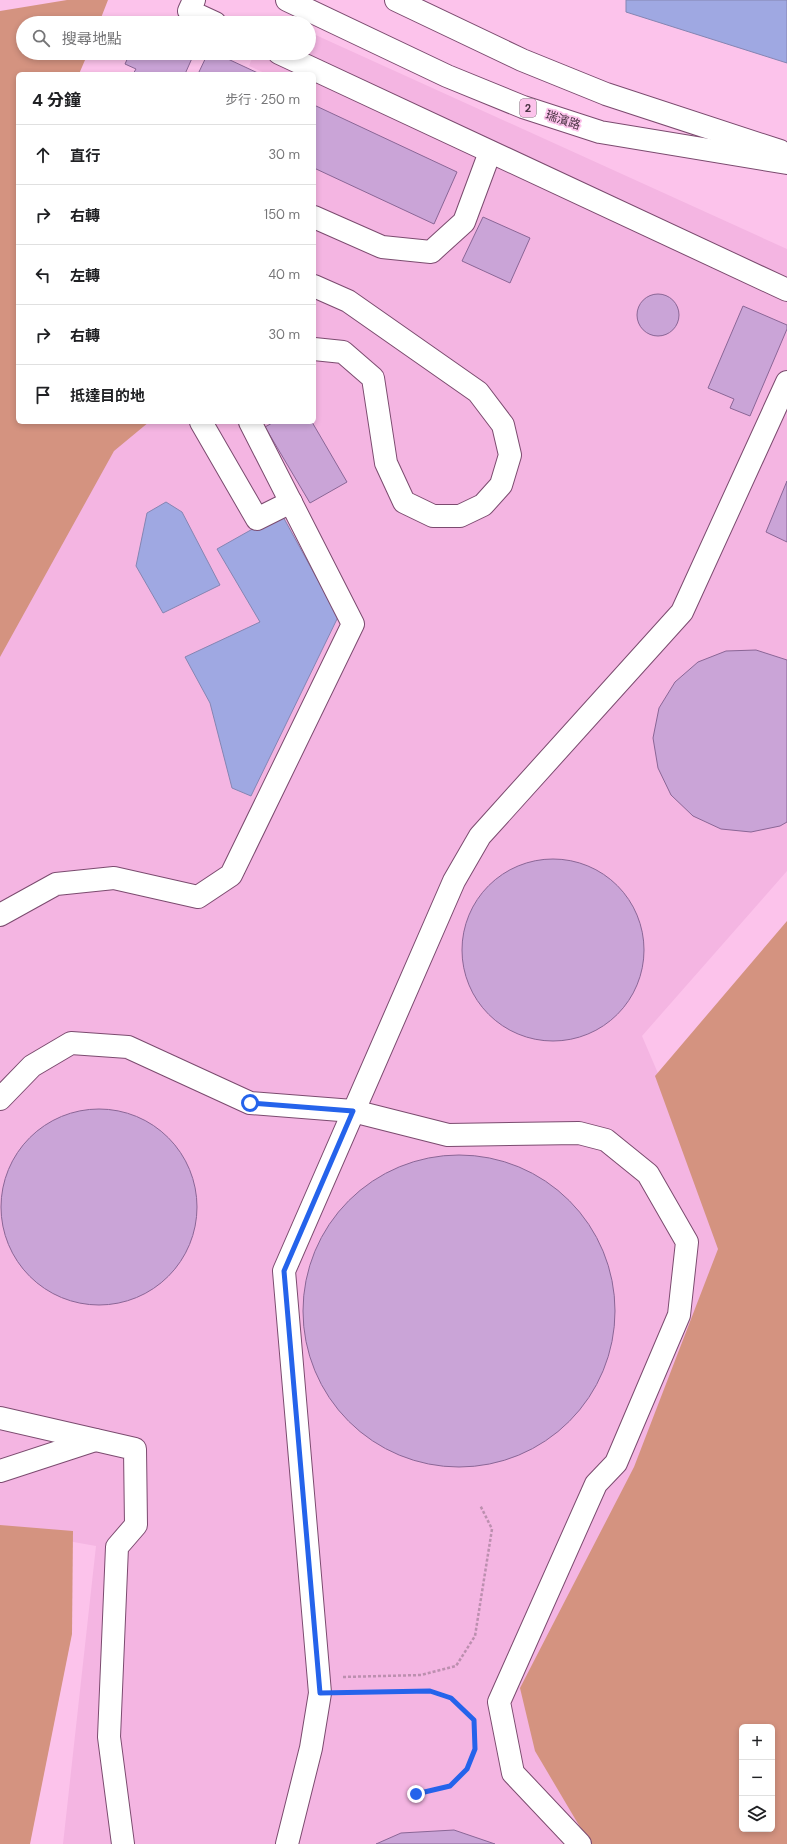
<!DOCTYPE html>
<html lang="zh-TW">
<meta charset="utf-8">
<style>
:root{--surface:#fff;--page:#f2f2f2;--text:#202124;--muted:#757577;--line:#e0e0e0}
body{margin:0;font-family:"DM Sans","Noto Sans TC",sans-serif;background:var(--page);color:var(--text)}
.controls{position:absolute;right:12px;bottom:12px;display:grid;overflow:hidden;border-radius:6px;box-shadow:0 2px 6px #0003}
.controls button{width:36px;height:36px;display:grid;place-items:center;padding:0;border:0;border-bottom:1px solid var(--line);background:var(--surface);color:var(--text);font:20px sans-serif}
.stop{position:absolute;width:12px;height:12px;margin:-9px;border:3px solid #2563eb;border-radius:50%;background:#fff}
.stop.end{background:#2563eb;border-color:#fff;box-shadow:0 1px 4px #0008}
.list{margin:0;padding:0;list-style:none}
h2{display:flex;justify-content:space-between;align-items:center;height:52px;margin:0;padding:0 16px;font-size:17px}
h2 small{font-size:13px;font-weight:400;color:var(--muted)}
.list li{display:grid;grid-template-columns:26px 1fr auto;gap:12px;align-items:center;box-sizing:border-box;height:60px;padding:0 16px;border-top:1px solid var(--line)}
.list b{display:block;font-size:15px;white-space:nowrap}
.list em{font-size:13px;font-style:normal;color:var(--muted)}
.icon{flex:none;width:22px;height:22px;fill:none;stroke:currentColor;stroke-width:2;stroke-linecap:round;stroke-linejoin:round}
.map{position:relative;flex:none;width:787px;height:1844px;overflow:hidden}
.search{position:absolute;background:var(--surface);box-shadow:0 2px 6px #0003;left:16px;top:16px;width:300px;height:44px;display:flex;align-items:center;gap:10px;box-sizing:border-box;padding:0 14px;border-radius:22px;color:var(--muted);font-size:15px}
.panel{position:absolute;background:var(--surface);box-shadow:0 2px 6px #0003;left:16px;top:72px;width:300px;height:352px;border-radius:6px}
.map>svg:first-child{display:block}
.built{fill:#f4b5e2}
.forest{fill:#d49380;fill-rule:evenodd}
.water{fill:#9fa8e2;stroke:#8585b2}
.building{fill:#caa4d7;stroke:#8a6696}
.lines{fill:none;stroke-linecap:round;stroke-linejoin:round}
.minor-casing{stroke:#7b4b6f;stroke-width:24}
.major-casing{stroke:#7b4b6f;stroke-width:24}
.path{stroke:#bc8faf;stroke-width:2.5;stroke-dasharray:3 2;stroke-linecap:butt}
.minor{stroke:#fff;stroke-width:22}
.major{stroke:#fff;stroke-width:22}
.route{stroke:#2563eb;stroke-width:5}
.labels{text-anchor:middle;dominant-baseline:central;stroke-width:3.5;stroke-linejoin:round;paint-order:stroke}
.shield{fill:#fcc3eb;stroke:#7f5e75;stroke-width:1}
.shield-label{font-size:11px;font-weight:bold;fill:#493243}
.street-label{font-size:12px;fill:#493243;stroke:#fcc3eb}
</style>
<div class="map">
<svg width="787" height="1844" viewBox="0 0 787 1844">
<rect width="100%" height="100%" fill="#fcc3eb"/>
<path class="built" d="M309,32l478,217v622l-145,165 93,217 -136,591h-536l33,-298 -96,-17v-927l132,-180h182v-348h-47l-18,-8 5,-13h55z"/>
<g class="forest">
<path d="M67,0h41l-9,23h-76v30h65l-9,21h-61v348h131l-35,29 -114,206v-646z"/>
<path d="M787,921v923h-197l-55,-93 -15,-63 114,-221 84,-218 -63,-173zM742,1727h30v102h-30z"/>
<path d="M0,1525l73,6 -1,103 -42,210h-30z"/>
</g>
<g class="water">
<path d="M626,0h161v63l-161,-51z"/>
<path d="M166,502l16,10 38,73 -57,28 -27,-47 11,-53z"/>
<path d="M281,513l57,104 -87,179 -19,-8 -22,-85 -25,-46 75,-35 -43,-73z"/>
</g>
<g class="building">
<path d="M130,53h56l7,3 -8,18h-52l3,-5 -11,-5z"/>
<path d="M208,53h7l45,21h-62z"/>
<path d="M314,105l143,67 -23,52 -120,-56z"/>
<path d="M483,217l47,21 -20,45 -48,-22z"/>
<circle cx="658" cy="315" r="21"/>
<path d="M743,306l44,19v4l-37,87 -20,-8 4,-9 -26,-11z"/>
<path d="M274,422h38l35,60 -37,21 -45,-76z"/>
<path d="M787,481v61l-21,-10z"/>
<path d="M756,650l31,10v162l-7,4 -29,6 -30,-3 -28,-13 -22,-21 -13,-27 -5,-30 6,-30 16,-26 23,-20 28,-11z"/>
<circle cx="553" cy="950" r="91"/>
<circle cx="99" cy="1207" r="98"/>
<circle cx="459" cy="1311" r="156"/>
<path d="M454,1830l41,14h-119l25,-11z"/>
</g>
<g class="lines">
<defs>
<g id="minor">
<path d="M194,0l-5,11 26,12"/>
<path d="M279,53l508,237"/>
<path d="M314,217l68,30 49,5 33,-30 26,-70"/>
<path d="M314,286l34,15 130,91 25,33 7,30 -9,30 -18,20 -23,11h-27l-29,-14 -18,-39 -13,-85 -30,-26 -29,-3"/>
<path d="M201,422l56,97 34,-17"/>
<path d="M0,915l56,-31 58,-6 84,19 33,-22 122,-251 -103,-202"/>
<path d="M0,1099l32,-33 39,-23 57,4 122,56 103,8 95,24 131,-2 27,7 42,34 39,68 -8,73 -63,148 -20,21 -97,218 14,71 67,71"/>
<path d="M0,1418l135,31 1,76 -19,22 -8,190 14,107"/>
<path d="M0,1471l95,-31"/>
<path d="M287,1844l24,-96 9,-55 -36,-422 170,-390 26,-45 202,-224 105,-230"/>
</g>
<g id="major">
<path d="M287,0l160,76 76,31 77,25 187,31"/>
<path d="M396,0l126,60 84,34 174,57"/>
</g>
</defs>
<use href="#minor" class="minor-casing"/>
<use href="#major" class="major-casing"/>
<g class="path">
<path d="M343,1677l78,-2 35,-9 19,-30 17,-107 -12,-24"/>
<path d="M344,1693l86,-2 21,7 23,22 1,29 -8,20 -17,17 -34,8"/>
</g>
<use href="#minor" class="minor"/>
<use href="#major" class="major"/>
</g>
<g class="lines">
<path class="route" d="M250,1103l103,8 -69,160 36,422 110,-2 21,7 23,22 1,29 -8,20 -17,17 -34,8"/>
</g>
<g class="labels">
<rect class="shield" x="520" y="99" width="16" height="18" rx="3"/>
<g class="shield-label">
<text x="528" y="108">2</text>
</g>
<g class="street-label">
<text transform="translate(563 120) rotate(18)">瑞濱路</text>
</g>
</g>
</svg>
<div class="controls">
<button>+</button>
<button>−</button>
<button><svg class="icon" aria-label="layers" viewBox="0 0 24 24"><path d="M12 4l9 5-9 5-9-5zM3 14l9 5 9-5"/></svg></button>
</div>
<div class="stop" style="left:250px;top:1103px"></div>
<div class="stop end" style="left:416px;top:1794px"></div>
<div class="search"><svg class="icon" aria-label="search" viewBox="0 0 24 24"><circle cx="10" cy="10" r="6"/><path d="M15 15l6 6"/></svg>搜尋地點</div>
<section class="panel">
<h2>4 分鐘<small>步行 · 250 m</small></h2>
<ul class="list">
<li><svg class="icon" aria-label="ahead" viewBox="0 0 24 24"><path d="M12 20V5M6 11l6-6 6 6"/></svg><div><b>直行</b></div><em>30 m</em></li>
<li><svg class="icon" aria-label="right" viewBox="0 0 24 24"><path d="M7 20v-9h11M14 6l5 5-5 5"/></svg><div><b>右轉</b></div><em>150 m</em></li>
<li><svg class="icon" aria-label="left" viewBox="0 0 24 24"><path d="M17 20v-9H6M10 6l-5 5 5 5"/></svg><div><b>左轉</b></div><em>40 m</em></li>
<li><svg class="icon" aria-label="right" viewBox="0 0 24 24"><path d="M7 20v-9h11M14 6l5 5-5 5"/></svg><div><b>右轉</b></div><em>30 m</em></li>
<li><svg class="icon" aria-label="arrive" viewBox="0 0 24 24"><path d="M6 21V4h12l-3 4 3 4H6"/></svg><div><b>抵達目的地</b></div></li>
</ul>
</section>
</div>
